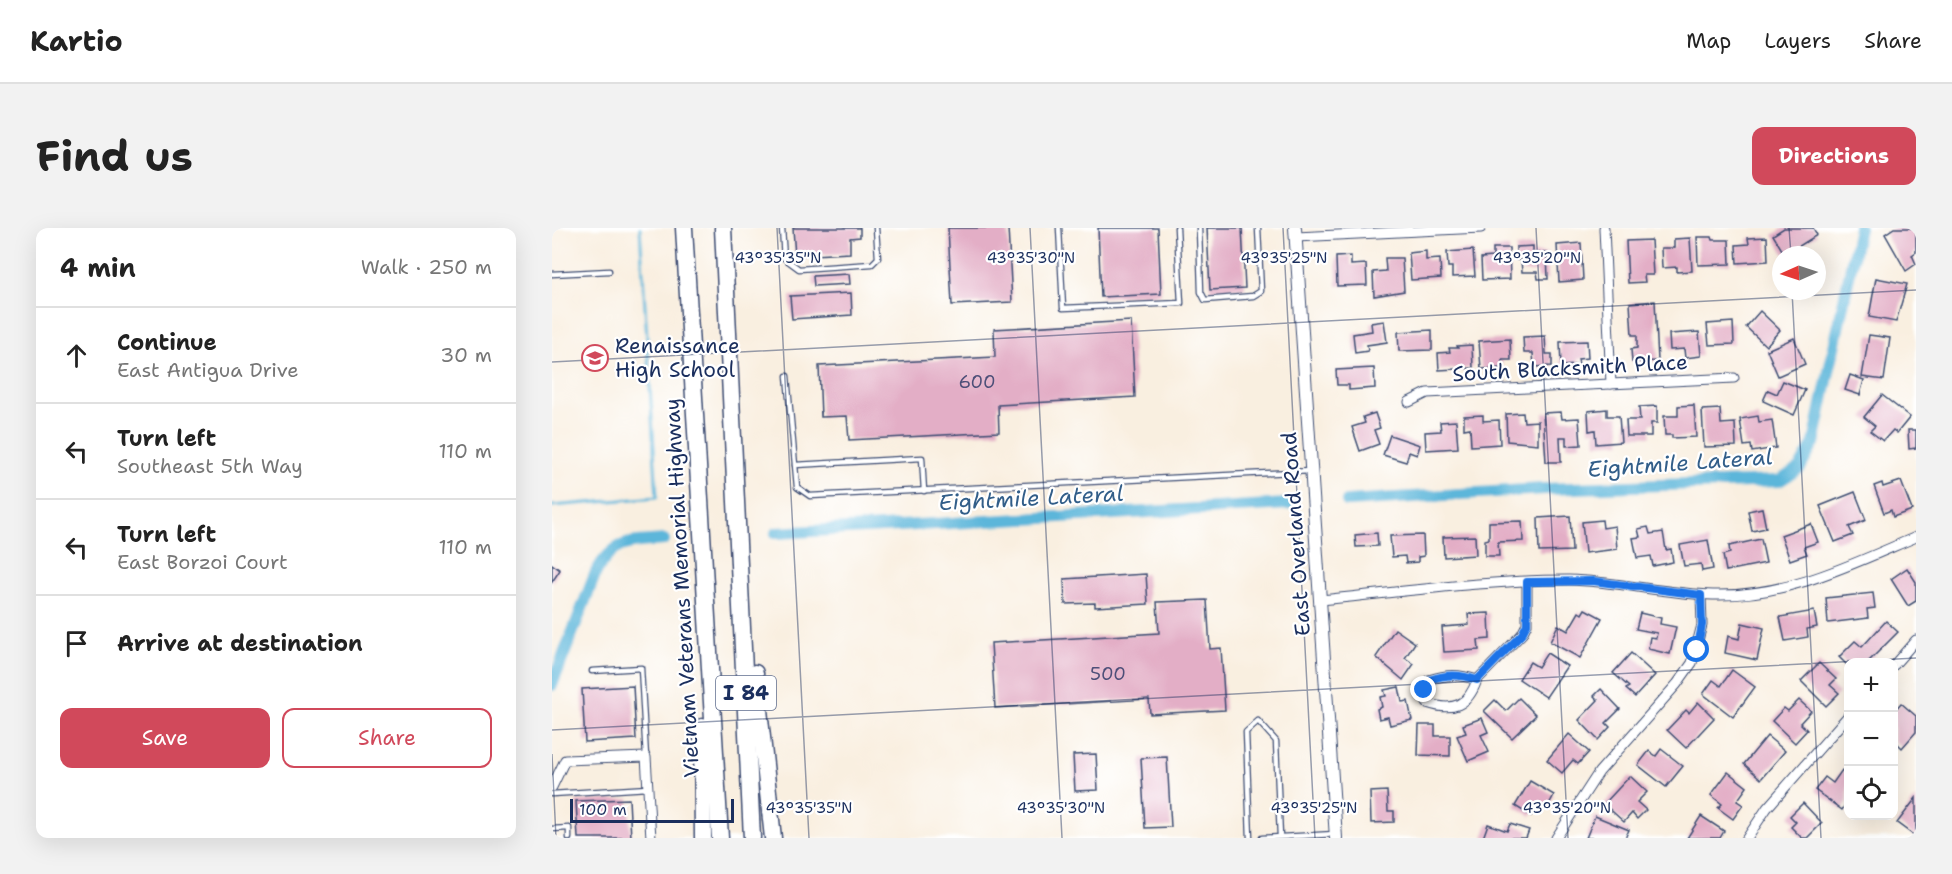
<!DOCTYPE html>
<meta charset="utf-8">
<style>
:root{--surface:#fff;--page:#f2f2f2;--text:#222;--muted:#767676;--line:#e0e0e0;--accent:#d1495b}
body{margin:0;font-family:"Shantell Sans",sans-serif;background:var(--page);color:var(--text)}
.controls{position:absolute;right:18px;bottom:18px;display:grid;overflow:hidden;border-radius:12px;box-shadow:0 6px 24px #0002}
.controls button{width:54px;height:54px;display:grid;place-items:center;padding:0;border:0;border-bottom:2px solid var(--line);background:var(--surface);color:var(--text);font:30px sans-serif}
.compass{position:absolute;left:1220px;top:18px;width:54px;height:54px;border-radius:50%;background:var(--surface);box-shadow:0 6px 24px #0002;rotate:267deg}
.scale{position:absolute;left:18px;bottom:15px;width:164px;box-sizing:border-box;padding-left:6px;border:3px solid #1b2f5e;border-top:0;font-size:16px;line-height:21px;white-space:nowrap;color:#1b2f5e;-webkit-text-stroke:4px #fff;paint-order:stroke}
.stop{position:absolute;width:18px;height:18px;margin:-14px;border:4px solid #1a73e8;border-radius:50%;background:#fff}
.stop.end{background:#1a73e8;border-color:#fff;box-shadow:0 2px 6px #0008}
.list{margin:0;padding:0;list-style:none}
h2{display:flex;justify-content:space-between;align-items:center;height:78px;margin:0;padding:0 24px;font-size:26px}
h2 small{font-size:20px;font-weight:400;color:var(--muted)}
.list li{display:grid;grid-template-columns:39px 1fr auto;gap:18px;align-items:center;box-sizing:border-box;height:96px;padding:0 24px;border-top:2px solid var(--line)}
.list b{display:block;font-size:22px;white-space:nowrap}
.list p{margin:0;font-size:20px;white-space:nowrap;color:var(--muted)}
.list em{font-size:20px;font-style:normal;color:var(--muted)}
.actions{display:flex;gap:12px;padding:18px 24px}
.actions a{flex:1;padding:14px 0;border:2px solid var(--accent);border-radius:12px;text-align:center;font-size:21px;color:var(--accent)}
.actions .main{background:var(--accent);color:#fff}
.icon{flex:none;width:33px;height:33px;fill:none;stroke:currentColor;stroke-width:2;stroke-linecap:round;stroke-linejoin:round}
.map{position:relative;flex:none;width:1364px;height:610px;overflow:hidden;border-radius:12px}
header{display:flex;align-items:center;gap:36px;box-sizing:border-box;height:84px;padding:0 30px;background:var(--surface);border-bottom:2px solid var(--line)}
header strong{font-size:28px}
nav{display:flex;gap:33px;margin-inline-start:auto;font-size:21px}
.intro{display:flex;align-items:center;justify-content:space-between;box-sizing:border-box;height:144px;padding:0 36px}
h1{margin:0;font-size:42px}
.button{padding:15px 27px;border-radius:12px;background:var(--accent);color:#fff;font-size:21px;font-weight:700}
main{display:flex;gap:36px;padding:0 36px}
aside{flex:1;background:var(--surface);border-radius:12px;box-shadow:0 6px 24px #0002}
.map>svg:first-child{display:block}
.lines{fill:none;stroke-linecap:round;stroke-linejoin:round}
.stream{stroke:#5cb6da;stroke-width:3}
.canal{stroke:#5cb6da;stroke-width:12}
.building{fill:#e3aec6}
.service-casing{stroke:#3c4c72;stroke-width:7}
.minor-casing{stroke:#3c4c72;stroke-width:11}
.secondary-casing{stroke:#3c4c72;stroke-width:14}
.motorway-casing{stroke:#3c4c72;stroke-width:19}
.service{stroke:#fff;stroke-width:4.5}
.minor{stroke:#fff;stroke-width:9}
.secondary{stroke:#fff;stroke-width:12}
.motorway{stroke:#fff;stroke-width:16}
.route{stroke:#1a73e8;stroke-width:8}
.ticks{fill:none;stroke:#1b2f5e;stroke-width:1.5;stroke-opacity:0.45}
.labels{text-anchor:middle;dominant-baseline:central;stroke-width:4.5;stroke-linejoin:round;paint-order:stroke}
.number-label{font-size:18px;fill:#4d4f78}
.shield{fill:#fff;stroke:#5f6d8e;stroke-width:1.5}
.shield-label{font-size:20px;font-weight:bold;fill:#1b2f5e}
.poi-label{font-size:21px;fill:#1b2f5e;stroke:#fff;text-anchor:start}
.street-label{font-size:21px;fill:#1b2f5e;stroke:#fff}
.water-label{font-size:22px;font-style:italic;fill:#325e89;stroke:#fff}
.ticks-label{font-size:15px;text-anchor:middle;fill:#1b2f5e;stroke:#fff;stroke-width:4.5;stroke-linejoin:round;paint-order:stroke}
</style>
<header>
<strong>Kartio</strong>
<nav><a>Map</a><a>Layers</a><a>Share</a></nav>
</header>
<div class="intro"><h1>Find us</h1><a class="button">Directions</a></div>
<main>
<aside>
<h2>4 min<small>Walk · 250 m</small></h2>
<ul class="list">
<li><svg class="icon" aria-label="ahead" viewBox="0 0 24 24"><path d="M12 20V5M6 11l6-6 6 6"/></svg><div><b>Continue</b><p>East Antigua Drive</p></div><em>30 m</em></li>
<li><svg class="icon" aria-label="left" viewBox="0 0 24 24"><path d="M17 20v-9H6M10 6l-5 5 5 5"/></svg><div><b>Turn left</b><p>Southeast 5th Way</p></div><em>110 m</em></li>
<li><svg class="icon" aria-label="left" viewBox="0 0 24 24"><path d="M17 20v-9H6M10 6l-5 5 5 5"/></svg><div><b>Turn left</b><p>East Borzoi Court</p></div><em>110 m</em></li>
<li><svg class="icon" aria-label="arrive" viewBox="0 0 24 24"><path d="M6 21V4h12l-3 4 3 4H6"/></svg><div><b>Arrive at destination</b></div></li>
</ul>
<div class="actions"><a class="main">Save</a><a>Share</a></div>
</aside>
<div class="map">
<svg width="1364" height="610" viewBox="0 0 1364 610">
<rect width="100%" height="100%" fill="#fff"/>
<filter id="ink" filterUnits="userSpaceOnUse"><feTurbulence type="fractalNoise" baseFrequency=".0167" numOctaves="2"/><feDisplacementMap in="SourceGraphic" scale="12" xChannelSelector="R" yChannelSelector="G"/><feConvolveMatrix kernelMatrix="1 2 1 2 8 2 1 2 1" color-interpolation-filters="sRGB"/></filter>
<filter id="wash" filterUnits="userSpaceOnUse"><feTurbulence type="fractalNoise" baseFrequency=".008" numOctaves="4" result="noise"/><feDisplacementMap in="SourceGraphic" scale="24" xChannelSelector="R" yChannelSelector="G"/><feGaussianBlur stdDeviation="1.35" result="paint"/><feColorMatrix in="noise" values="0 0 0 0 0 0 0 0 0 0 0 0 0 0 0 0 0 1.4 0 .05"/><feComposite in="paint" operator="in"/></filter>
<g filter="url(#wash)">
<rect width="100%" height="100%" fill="#f9efe0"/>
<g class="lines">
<path class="stream" d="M0,278l105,-9 -17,-269"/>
<g class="canal">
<path d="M795,273l197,-12 235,-8 21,-13 14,-25 45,-215"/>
<path d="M224,305l512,-29"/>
<path d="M0,457l44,-113c19,-33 33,-29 68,-32"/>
</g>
</g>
<g id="blocks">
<g class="building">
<path d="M241,0h67v9l-10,1v15l-55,3z"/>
<path d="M396,0h60l4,74 -60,3z"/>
<path d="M546,0h60l3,66 -60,3z"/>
<path d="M655,0h35l3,60 -35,2z"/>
<path d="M1232,0h29l4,7 -32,20 -12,-20z"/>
<path d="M1342,0h22v24l-4,3 4,9 -10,7 -21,-37z"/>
<path d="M1145,9h14l1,3h17l1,24 -32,1z"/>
<path d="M1215,9l1,24 -31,2 -1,-18 13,-1 -1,-6z"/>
<path d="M1138,10l2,33 -15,1v-5l-15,1 -1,-20h13v-9z"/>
<path d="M1099,12l2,35h-9l1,7 -17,1 -2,-42z"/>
<path d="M1029,15l2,37 -24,2 -2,-37z"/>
<path d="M981,18v7h14l1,26h-10l-1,-7h-15l-1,-12h-5v-13z"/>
<path d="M941,20h16l1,31 -28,1 -1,-22 12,-1z"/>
<path d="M921,22l2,26 -23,1v-10h-4l-1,-15z"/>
<path d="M874,23v9l14,-1 1,19 -30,2 -2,-27z"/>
<path d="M799,28v9l15,-1 1,21 -30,1 -1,-29z"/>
<path d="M833,30h17l2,33 -30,5 -1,-24 13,-1z"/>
<path d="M297,46l1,10 -36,2 -1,-10z"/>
<path d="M1324,50l31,6 -11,38 -27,-5z"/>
<path d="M299,65l1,22 -60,4 -2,-23z"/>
<path d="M1103,73l3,60 -26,1 -1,-13 6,-1v-13h-5l-2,-32z"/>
<path d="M1208,83l20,19 -14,16 -20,-19z"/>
<path d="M579,93l4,76 -137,8 1,27 -150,8 -2,-24 -26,1 -2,-51 176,-9 -1,-28z"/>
<path d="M832,93l3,21 -20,3 1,6 -13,2 -2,-19 19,-3 -1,-8z"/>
<path d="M1181,94l1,22 -25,1 -2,-21z"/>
<path d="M880,102v20l-33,1 -1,-19z"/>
<path d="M1147,104l2,24 -16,2 -1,-9 -14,1 -1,-16z"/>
<path d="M1317,107l21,3 -6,42 -22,-3z"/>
<path d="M993,108l1,18h6v12l-18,1 -1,-14h-9l-1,-16z"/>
<path d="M1242,110l11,26 -27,12 -11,-26z"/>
<path d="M958,111l1,21h-9v8l-21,1 -2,-28z"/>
<path d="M1035,113l1,17 -10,1 1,6 -18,1 -1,-24z"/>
<path d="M920,117l1,23 -34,2 -1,-17 12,-1 -1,-4h9l-1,-2z"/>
<path d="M822,140l1,20 -26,2v-5h-12l-1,-15z"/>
<path d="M1298,147l14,5 -4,15 -15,-5z"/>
<path d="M1231,153l22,9 -11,25 -31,-14 5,-11 9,4z"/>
<path d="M1330,167l28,22 -13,16 -4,-3 -10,11 -13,-10 5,-5 -11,-9z"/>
<path d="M1142,177l2,32 -24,1v-3h-7l-1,-19h14v-10z"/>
<path d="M1105,178v17h-6v13h-24l-1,-16h14l-1,-13z"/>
<path d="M1055,181v7h12l2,26 -25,2 -1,-14 -6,1 -1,-20z"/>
<path d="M1168,181l1,15 14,-1 1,23 -32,1 -2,-37z"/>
<path d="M1009,184l1,7 17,-1 2,27 -15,1v-9h-6l1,25h-15l-3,-49z"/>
<path d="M823,185l5,15 -6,2 5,14 -19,7 -8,-24 13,-4 -2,-6z"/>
<path d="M971,185l1,9 14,-1v23l-31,-3 -1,-27z"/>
<path d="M931,187v6l16,-1 1,24 -29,2 -1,-18 -6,1v-13z"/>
<path d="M1206,188l1,6 13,-2 4,28 -24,4 -1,-7 -7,1 -4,-27z"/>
<path d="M904,193l2,27 -32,2 -1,-18 16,-1 -1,-9z"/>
<path d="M1356,202h8v18l-7,1z"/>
<path d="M838,207l30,10 -3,10 -8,-3 -3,10 -23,-7z"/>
<path d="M1349,253l11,29 -19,7 -2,-7 -7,3 -10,-27 8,-3 1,4z"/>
<path d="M1303,264l11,28 -17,7 4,8 -18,7 -15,-36z"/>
<path d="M1210,280l4,20 -14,3 -4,-20z"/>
<path d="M1018,288l2,35 -33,1 -1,-34z"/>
<path d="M1050,292l1,8 12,-2 2,23 -32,4 -3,-31z"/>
<path d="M970,293l1,20 -25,1 1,14h-14v-16l4,-1v-17z"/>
<path d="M1259,296l7,18 -14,5 3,7 -17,6 -9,-25z"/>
<path d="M1096,299l2,7 13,-2 3,18 5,-1 2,13 -20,4 -2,-10 -14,2 -4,-20 7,-1 -2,-8z"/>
<path d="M825,305l1,13 -22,1 -1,-12z"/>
<path d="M871,307l1,21 -6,1v5l-12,1 -1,-7 -13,1 -2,-21z"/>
<path d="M923,308l1,19 -32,2 -1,-20z"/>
<path d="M1209,311l5,24 -40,8 -3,-16 7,-2 -1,-7z"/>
<path d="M1156,312l5,29 -11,2 -1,-7 -17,2 -4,-21z"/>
<path d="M0,336l8,6 -8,12z"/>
<path d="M1355,340l9,14v19l-8,5 -17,-27z"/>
<path d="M594,346l2,30 -53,3v-4l-30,1 -1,-25z"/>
<path d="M1321,365l2,15 -8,1 1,9 -40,5 -2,-25z"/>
<path d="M655,372l3,49 11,-1 4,62 -75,4 -1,-15 -154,9 -4,-65 168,-10 -2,-31z"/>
<path d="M1033,381l17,9 -22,40 -30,-16 8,-17 10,6 11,-19 3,2z"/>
<path d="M1262,383l3,16 -10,2 1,8 -23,4 -5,-24z"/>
<path d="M937,385l1,26 -12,1 1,10 -35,2 -2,-25 27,-2 -1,-11z"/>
<path d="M1088,385l21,5 -1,6 16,3 -6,27 -22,-5 2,-12 6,1 1,-5 -21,-4z"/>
<path d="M1334,393l12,11 -30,30h-20v4l-9,-9 16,-16 7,6z"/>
<path d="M1190,395l22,5 -7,32 -32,-7 3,-17 11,3z"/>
<path d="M843,401l20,14 -10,15 9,6 -11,16 -27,-23z"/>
<path d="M995,425l20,13 -21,31 -27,-18 11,-17 8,5z"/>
<path d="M1079,425l24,22 -20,22 -9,-8 3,-2 -16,-14z"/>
<path d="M1267,435l17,16 -6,6 9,8 -13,13 -25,-25z"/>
<path d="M1180,442l23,17 -22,30 -30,-23 10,-14 8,6z"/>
<path d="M81,458l3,53 -51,3 -3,-53z"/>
<path d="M847,459l3,15 6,-1 4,19 -22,5 -2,-8 -9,2 -2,-10 5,-2 -2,-10 6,-1 -2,-6z"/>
<path d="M1049,461l19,20 -14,14 4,4 -12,13 -19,-20 19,-20 -4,-4z"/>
<path d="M967,470l17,17 -24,23 -28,-27 11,-11 11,11z"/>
<path d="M1247,472l12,11 -11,12 7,7 -12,13 -23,-22 12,-13 4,3z"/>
<path d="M1146,474l16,16 -28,30 -19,-18 19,-20 3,3z"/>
<path d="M1349,475l15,13v16l-14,16 -8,-8v-29z"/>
<path d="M930,490l6,14 -7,3 8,17 -21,9 -11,-25 9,-3 -3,-8z"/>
<path d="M867,497h16v11h15v20l-32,-1z"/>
<path d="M1017,506l20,18 -11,12 -5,-4 -11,13 -15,-13z"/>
<path d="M1215,508l18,15 -24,28 -17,-15z"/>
<path d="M1109,521l22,17 -17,21 -28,-22 11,-14 7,5z"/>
<path d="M544,526l2,36 -23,1 -2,-36z"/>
<path d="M615,529l4,70 -26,1 -4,-70z"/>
<path d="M1290,542l6,5v26l-6,9 -27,-20 10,-13 8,6z"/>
<path d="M1176,544l19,15 -10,14 6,4 -10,14 -15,-11 4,-4 -11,-9z"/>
<path d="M1078,548l17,16 -10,10 9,8 -9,9 -5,-6 -8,9 -20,-18z"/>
<path d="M978,553l24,14 -7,13 -9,-5 -7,13 -16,-10z"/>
<path d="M835,563l1,20h6v11l-23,1 -1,-31z"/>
<path d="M1364,570v39l-19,-14z"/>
<path d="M77,571l2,39h-53l-2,-37z"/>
<path d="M1251,575l19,20 -15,15h-5l-11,-11 5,-5 -6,-6z"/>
<path d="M1043,588l34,14 -4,8h-39z"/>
<path d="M1149,588l23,15 -4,7h-33z"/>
<path d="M936,596l19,7 3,-7 19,6 -3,8h-43z"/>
</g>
</g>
</g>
<g filter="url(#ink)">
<use href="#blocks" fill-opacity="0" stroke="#3c4c72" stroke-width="1.5"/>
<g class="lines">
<defs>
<g id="service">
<path d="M230,0l2,30 15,11 73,-5 6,-6 -2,-30"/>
<path d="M507,0l4,80 118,-5 -4,-75"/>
<path d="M647,0l2,64 4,8 48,-4 8,-5 -3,-63"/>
<path d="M0,46l57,-3"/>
<path d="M235,148l10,111 13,9 501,-25"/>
<path d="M243,237l127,-7 2,33"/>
<path d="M40,443l49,-3 5,89"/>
<path d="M0,566l96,-6"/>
<path d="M0,601l17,-1v10"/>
<path d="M698,610l-4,-106 12,-11 18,20 4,96"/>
<path d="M710,610l73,-4"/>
</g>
<g id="minor">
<path d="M1052,0l7,156"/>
<path d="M744,9l185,-9"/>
<path d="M857,174l18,-9 307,-15"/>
<path d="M768,372c82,-8 166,-20 249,-20 48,1 96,14 144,15 74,2 137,-30 203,-58"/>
<path d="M1342,437l22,-25"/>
<path d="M925,452c-9,26 -24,32 -50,23l-3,-13 5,-10c18,-6 30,-6 48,0l45,-46 5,-10v-42"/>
<path d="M0,559l13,-27 81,-3 5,81"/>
<path d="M1004,610l43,-66 78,-88 15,-21 10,-38 -1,-30"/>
<path d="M1195,610l20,-30 81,-92"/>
</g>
<path id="secondary" d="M743,0l41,610"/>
<g id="motorway">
<path d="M132,0l36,610"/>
<path d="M171,0l29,610"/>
<path d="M203,445l18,165"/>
<path d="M150,499l1,111"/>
</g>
</defs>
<use href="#service" class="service-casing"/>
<use href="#minor" class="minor-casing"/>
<use href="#secondary" class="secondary-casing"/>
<use href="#motorway" class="motorway-casing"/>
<use href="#service" class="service"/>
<use href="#minor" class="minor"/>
<use href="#secondary" class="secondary"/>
<use href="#motorway" class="motorway"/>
</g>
</g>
<g class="lines" filter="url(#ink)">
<path class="route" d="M872,462l5,-10c18,-6 30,-6 48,0l45,-46 5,-10v-42l66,-1 108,14 1,30 -5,25"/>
</g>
<path class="ticks" d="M225,0l32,610M478,0l32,610M731,0l32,610M984,0l32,610M1237,0l2,27M1240,63l29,547M0,134l1364,-72M0,502l1364,-72M0,526l4,84"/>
<defs>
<symbol id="school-ring" viewBox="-11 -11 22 22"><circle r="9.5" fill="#fff" stroke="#d1495b" stroke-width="1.5"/><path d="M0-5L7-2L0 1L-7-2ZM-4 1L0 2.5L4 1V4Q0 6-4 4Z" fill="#d1495b"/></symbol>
</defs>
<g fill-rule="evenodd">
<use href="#school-ring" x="28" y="115" width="30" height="30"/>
</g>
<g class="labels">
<g class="number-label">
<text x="425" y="154">600</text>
<text x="556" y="446">500</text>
</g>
<rect class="shield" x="164" y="448" width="60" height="34" rx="4.5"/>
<g class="shield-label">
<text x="194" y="465">I 84</text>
</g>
<g class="poi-label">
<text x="63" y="118">Renaissance<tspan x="63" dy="24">High School</tspan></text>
</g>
<g class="street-label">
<text transform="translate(1018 140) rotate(-3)">South Blacksmith Place</text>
<text transform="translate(744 306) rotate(-94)">East Overland Road</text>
<text transform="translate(130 360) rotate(-93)">Vietnam Veterans Memorial Highway</text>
</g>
<g class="water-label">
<text transform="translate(1128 235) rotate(-4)">Eightmile Lateral</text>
<text transform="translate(479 270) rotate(-3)">Eightmile Lateral</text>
</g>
</g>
<g class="ticks-label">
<text x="226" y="35">43°35'35"N</text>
<text x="479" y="35">43°35'30"N</text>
<text x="732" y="35">43°35'25"N</text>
<text x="985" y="35">43°35'20"N</text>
<text x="257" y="585">43°35'35"N</text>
<text x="509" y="585">43°35'30"N</text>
<text x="762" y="585">43°35'25"N</text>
<text x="1015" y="585">43°35'20"N</text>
</g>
</svg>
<div class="controls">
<button>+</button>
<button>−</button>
<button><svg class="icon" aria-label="locate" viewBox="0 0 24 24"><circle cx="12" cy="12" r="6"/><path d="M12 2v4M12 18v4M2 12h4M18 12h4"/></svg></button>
</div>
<svg class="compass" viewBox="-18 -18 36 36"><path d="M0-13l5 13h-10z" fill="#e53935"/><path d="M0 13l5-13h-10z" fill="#767676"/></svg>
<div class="scale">100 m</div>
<div class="stop" style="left:1145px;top:422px"></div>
<div class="stop end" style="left:872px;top:462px"></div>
</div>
</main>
